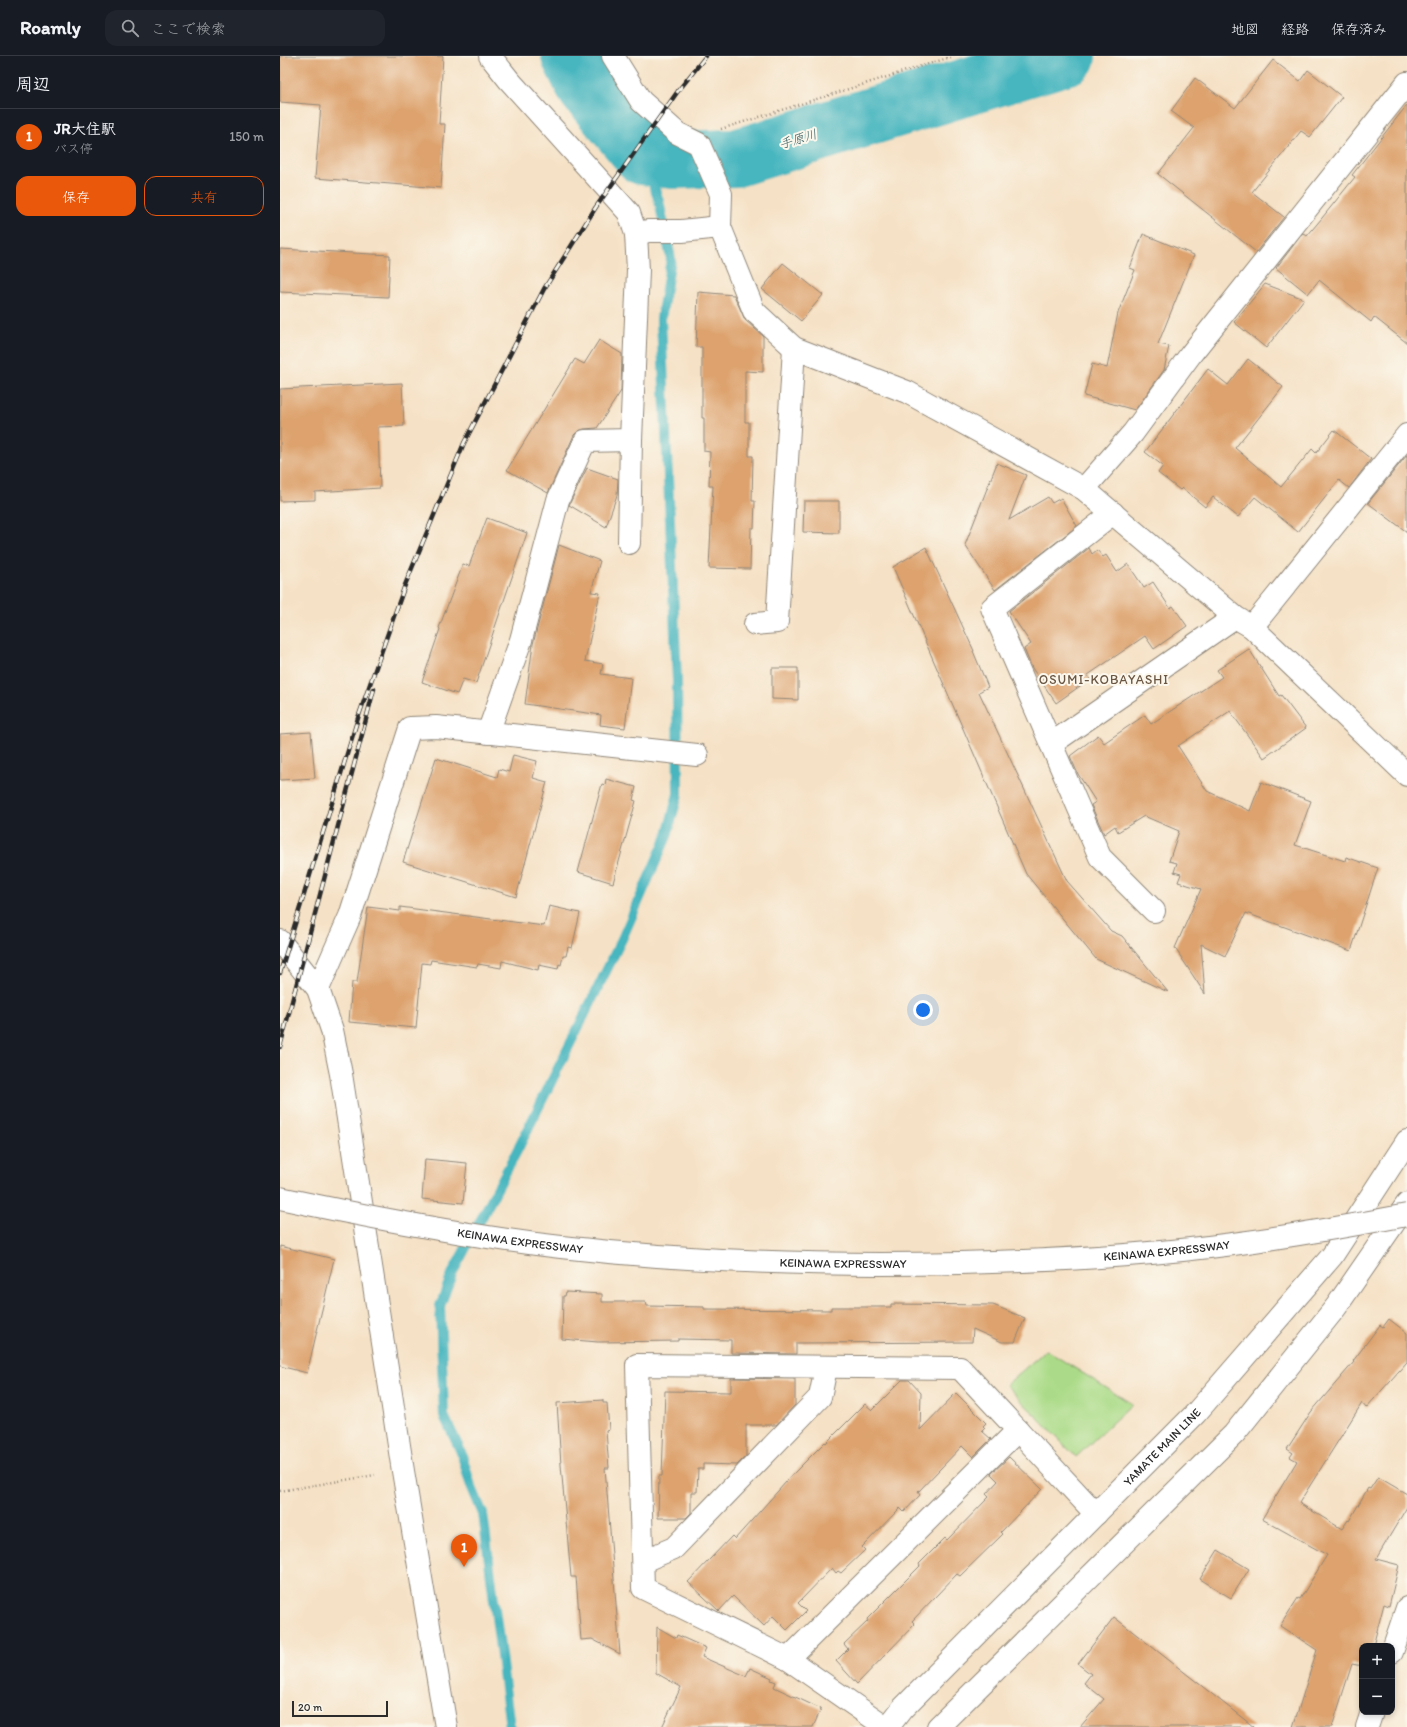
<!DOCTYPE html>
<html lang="ja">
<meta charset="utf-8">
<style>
:root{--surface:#171b24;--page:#20242c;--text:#f1f3f6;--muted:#9ea1a6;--line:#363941;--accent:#ea580c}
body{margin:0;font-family:Itim,"Klee One",sans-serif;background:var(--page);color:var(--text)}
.controls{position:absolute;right:12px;bottom:12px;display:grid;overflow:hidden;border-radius:8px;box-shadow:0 2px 6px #0003}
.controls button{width:36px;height:36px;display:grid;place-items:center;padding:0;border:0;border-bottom:1px solid var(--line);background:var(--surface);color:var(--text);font:20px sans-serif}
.scale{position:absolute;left:12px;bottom:10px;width:96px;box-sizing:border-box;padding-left:4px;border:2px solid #2b2b2b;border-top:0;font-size:11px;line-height:14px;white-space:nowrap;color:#2b2b2b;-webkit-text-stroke:3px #fbf7ec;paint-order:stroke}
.you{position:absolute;left:643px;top:954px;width:14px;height:14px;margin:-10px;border:3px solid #fff;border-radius:50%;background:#1a73e8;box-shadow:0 0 0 6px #1a73e833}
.badge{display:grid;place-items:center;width:26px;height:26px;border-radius:50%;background:var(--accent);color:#fff;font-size:13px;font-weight:700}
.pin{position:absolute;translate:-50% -33px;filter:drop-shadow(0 1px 2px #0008)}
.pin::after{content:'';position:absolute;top:21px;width:14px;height:12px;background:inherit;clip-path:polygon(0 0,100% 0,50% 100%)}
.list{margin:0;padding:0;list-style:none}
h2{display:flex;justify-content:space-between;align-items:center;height:52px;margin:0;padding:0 16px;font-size:17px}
h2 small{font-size:13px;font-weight:400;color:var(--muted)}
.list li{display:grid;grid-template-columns:26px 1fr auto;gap:12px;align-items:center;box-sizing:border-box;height:56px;padding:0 16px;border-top:1px solid var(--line)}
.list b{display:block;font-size:15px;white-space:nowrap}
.list p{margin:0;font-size:13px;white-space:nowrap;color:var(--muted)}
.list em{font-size:13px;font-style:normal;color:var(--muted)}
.actions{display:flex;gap:8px;padding:12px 16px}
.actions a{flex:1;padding:9px 0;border:1px solid var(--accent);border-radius:12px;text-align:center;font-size:14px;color:var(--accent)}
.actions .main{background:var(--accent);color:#fff}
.icon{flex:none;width:22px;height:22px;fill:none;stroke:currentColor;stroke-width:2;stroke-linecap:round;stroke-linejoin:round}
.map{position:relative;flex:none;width:1127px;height:1671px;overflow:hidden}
header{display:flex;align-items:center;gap:24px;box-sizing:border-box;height:56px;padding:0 20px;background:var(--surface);border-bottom:1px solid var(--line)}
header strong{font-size:19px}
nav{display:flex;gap:22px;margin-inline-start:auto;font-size:14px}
.search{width:280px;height:36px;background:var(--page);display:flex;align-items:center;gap:10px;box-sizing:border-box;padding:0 14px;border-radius:12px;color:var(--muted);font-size:15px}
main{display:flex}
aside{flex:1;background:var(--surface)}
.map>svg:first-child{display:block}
.green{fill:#abdb88;stroke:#6b835a}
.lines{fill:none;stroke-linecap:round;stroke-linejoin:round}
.stream{stroke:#47b6bf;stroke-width:10}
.river{stroke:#47b6bf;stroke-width:58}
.building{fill:#dda26d}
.minor-casing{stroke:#908678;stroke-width:24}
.tertiary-casing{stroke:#908678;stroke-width:24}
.path{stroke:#908678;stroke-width:2.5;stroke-dasharray:1 3;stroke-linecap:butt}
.minor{stroke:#fff;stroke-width:22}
.tertiary{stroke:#fff;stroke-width:22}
.rail-casing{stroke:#2b2b2b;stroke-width:4.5}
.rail{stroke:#fbf7ec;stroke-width:3;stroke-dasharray:9;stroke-linecap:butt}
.motorway-bridge-casing{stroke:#908678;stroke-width:24;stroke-linecap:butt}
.motorway-bridge{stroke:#fff;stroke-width:22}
.labels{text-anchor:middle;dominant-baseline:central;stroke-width:4;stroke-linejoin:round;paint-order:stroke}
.street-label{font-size:12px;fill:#2b2b2b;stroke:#fbf7ec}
.water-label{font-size:13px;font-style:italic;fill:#355c5f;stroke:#fbf7ec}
.neighbourhood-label{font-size:13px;letter-spacing:1px;fill:#695542;stroke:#fbf7ec}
</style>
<header>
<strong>Roamly</strong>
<div class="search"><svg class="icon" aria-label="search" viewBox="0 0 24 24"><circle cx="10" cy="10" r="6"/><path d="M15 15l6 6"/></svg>ここで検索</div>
<nav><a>地図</a><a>経路</a><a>保存済み</a></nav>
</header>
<main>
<aside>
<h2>周辺<small></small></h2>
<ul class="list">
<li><span class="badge">1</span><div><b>JR大住駅</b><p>バス停</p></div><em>150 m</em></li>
</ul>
<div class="actions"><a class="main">保存</a><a>共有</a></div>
</aside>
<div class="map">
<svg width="1127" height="1671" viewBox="0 0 1127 1671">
<rect width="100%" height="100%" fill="#fbf7ec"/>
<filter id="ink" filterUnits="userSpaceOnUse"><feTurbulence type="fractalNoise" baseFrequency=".025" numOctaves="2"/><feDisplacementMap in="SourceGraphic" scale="8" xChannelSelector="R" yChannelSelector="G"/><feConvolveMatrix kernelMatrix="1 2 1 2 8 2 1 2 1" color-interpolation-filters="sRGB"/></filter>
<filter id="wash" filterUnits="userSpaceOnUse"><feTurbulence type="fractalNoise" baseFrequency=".012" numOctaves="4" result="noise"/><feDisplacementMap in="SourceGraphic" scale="16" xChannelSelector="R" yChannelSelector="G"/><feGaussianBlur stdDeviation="0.9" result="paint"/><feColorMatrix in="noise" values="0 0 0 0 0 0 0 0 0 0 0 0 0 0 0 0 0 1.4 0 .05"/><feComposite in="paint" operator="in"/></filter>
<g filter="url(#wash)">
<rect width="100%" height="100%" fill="#f5e1c5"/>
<path class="green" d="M766,1294l86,54 -56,53 -70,-72z"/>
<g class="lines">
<path class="stream" d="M230,1671l-27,-213 -13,-31 -9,-31 -17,-36 -4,-110 12,-32 65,-123 105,-212 45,-103 11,-42 -1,-114 -16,-361 10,-60 -12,-58 -16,-45"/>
<path class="river" d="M290,0l16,32 57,68 30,4 63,-2 331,-102"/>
</g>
<g id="blocks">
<g class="building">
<path d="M0,0h163l-4,68h6l-4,64 -126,-10 6,-73 -41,-3z"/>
<path d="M993,4l27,21 8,-11 34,27 -32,40 -9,-6 -49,61 32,25 -28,35 -98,-78 36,-46 -23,-17 24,-33 40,30z"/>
<path d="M1127,49v238l-33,-26 -3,5 -52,-42 -11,14 -32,-26 27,-35 4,3 15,-18 33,-41 -3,-2z"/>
<path d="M863,178l51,21 -36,89 11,2 -5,24 -29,40 -51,-14 8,-32 15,4 11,-55 17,-43 -5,-2z"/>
<path d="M0,193l110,6 -2,42 -108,-5z"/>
<path d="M503,207l40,32 -22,26 -39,-32z"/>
<path d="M985,228l39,15 -38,49 -32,-26z"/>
<path d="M418,236l36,3 11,25 18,16v36l-18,-1v51h4v34h4l-1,45h3l-1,27h-3l-1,41 -41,-1 4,-82h-4l1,-34 -6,-1v-33h-2v-71h-6z"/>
<path d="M319,284l23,14 -1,37 -24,37 -13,1 -6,2 -4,4 -26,58 -41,-23 68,-111 9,5z"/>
<path d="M968,303l35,28 -48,61 46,39 31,-38 4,4 18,-23 37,29 -22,29 -10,-8 -41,52 -43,-35 -17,20 -25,-20 -8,10 -23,-19 -2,2 -22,-17 5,-7 -18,-14 63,-83 20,16z"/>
<path d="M122,327l2,43 -26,1 2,61 -65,4v8l-35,1v-112z"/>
<path d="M1127,399v77l-39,-29z"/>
<path d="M717,407l29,12 -17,45 39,-23 4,6 9,-5 16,28 -82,64 -30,-45z"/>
<path d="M307,412l31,11 -1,16 -11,32 -37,-22z"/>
<path d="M524,445h35v32l-36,-1z"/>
<path d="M207,462l40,15 -51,150 -13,-4 -6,15 -35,-12 18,-53 -1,-1 24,-64 6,2z"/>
<path d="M279,489l41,16 -9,31 9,1 -15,68 18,3 -2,10 30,4 -6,50 -25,-3 1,-10 -76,-11 8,-60z"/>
<path d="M646,491l48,104h-1l15,36 -9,5 88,189 44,50 11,5 46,56 -72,-33 -70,-85 -133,-307z"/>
<path d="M809,492l3,6 5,-4 6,7 3,-2 11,17 11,-8 16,24 9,-6 17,26 3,-2 14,20 -33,23 -9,-13 -57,39 2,4 -34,24 -24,-35 -8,-19 7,-5 -22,-33z"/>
<path d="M969,593l30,47 2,-1 25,33 -42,30 -34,-47 -52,35 29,45 43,20 11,-29 50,19 -16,44 50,16 1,-4 32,11 -27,83 -105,-38 -21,43 -24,-12 4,50 -30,-46 26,-59 -23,-7 3,-8 -7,-2 3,-9 -8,-2 10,-30 -35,-15 -26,16 -3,-6 -11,8 -13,-29 5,-3 -18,-28 -8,-18 28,-21 6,8 41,-28 6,9 71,-47 -5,-7z"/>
<path d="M492,612h26v32l-26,-1z"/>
<path d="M31,676l4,46 -35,2v-46z"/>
<path d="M233,699l24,6 -4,17 14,4 -31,115 -113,-35 33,-104 61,19 2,-8 10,3z"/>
<path d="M326,723l30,8 -3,13 3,1 -23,82 -35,-11 24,-88 3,1z"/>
<path d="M269,850l31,7 -8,35 -4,-1 -2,9h-3l-2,9 -2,-1 -1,5 -19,-4 -1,5 -36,-9 -1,7 -23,-4 -1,3 -46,-7 -1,4 -8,-1 -6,65 -67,-6 3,-40h5l11,-75 32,4v-4l144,19z"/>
<path d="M145,1103l42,4 -4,40 -41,-4z"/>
<path d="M0,1190l54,13 -27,114 -27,-7z"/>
<path d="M286,1236l36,2v8h44l1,4 57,1v2l127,1v-3h60v-3l102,1 32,13 -10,24h-13l-29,-13 -1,13 -176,1v11l-65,-1v-13l-53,-1v2l-80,1 -36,-3 1,-43h2z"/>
<path d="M1109,1263l18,14v29l-41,46 -4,-5 -63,100 43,26 6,-9 1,1 19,-33 2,1 8,-12 29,17v13l-31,52 23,6 -10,41 -5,-2 -11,42h-11v20l-10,-2 -20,63h-39l24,-77 -37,-24 18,-28 2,1 27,-44 -65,-36 35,-58 -7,-4 3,-4 -6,-4 24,-37 43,-50 -1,-1 27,-36 3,2z"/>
<path d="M451,1322l64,1v26l-19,20h-30v31l-9,9 -34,-1v5h-5l-1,23h-6v21l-5,5h-28l1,-42h3l3,-85 66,1z"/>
<path d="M622,1324h7l12,13 -1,37 36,-37 30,30 -3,3 2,2 -3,3 9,8 -18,18 -11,-11 -44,46 2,3 -16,17 -4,-4 -38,39 3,3 -24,23 -3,-2 -2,2 -4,-5 -34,35 8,8 -19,19 -14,-14 -9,10 -31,-30 -14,15 -31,-29 44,-46 3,3 60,-67 30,-30 1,1 39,-39 7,6z"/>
<path d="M323,1344v3h4l2,27 -3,1 3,37h-4l15,186 -28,-15 -11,1 -5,-63h-5l-10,-112 -4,-62z"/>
<path d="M729,1401l33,32 -41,43 2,2 -43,42 -3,-2 -45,47 3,3 -58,60 -21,-23 12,-12 -4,-5 24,-23 -1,-2 53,-53 -1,-2 26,-26 2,2 42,-43 -3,-3 12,-13 -7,-7z"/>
<path d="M938,1494l31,19 -18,29 -31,-19z"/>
<path d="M834,1561l140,110h-174l24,-28 -20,-16 7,-9 -13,-10z"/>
<path d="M377,1571l19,11 1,-3 29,13 -4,9 44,19 4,-8 22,10 -1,2 5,2 -2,5 47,22 -8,18h-151l19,-40 -25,-14z"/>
</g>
</g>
</g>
<g filter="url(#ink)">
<use href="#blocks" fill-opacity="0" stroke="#908678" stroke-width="1"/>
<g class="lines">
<defs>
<g id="minor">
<path d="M210,0l19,24 120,133 7,21 12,-3h34l38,-4"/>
<path d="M333,0l28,45 36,32 22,11 22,50 -1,33 34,84 40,37 113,44 177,97 151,128 17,10 155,148"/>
<path d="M804,433l49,-56 58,-79 216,-271"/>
<path d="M833,457l-121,95 108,249 54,54"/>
<path d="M349,487l2,-103 7,-170 -2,-36"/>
<path d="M475,568l22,-2 17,-274"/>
<path d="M972,571l155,-192"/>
<path d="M208,677l33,-93 37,-140 27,-59 46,-1"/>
<path d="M771,688l184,-127"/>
<path d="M38,933l32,-73 60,-188 26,-1 261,28"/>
<path d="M363,1505l31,-13 146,-151 6,-29"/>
<path d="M1112,1596l15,-44"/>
<path d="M508,1603l230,-229"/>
<path d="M606,1671l-98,-68 -145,-71 -6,-223 323,3 136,146"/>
<path d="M1087,1671l5,-15"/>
</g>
<g id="tertiary">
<path d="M0,885l38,48 14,41 9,44 62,397 43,256"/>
<path id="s1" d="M608,1671l14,-18 294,-296 136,-157 75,-115"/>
<path d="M658,1671l296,-293 102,-127 71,-103"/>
</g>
</defs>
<use href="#minor" class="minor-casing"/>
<use href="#tertiary" class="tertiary-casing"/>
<g class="path">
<path d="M441,73l233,-73"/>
<path d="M0,1435l95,-16"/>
</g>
<use href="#minor" class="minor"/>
<use href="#tertiary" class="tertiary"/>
<defs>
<g id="rail">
<path d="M0,917l78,-255 47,-133 59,-142 80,-154 52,-82 82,-116 28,-35"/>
<path d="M0,991l94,-358"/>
</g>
</defs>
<use href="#rail" class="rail-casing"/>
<use href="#rail" class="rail"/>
<defs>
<g id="motorway-bridge">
<path id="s2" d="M0,1142c93,20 187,38 281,49 132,15 265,19 399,16 91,-2 182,-7 273,-19 58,-8 116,-18 174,-29"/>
</g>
</defs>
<use href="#motorway-bridge" class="motorway-bridge-casing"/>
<use href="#motorway-bridge" class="motorway-bridge"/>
</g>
</g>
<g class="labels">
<g class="street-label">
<text stroke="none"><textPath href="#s2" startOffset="244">KEINAWA EXPRESSWAY</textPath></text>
<text stroke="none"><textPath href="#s2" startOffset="892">KEINAWA EXPRESSWAY</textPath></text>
<text stroke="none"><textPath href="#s2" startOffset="568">KEINAWA EXPRESSWAY</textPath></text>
<text stroke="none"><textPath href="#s1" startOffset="392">YAMATE MAIN LINE</textPath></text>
</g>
<g class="water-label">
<text transform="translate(518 83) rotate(-17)">手原川</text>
</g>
<g class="neighbourhood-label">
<text x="824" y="623">OSUMI-KOBAYASHI</text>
</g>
</g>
</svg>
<div class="controls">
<button>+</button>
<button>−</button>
</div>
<div class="scale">20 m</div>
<div class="you"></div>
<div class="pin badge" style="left:184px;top:1511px">1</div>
</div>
</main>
